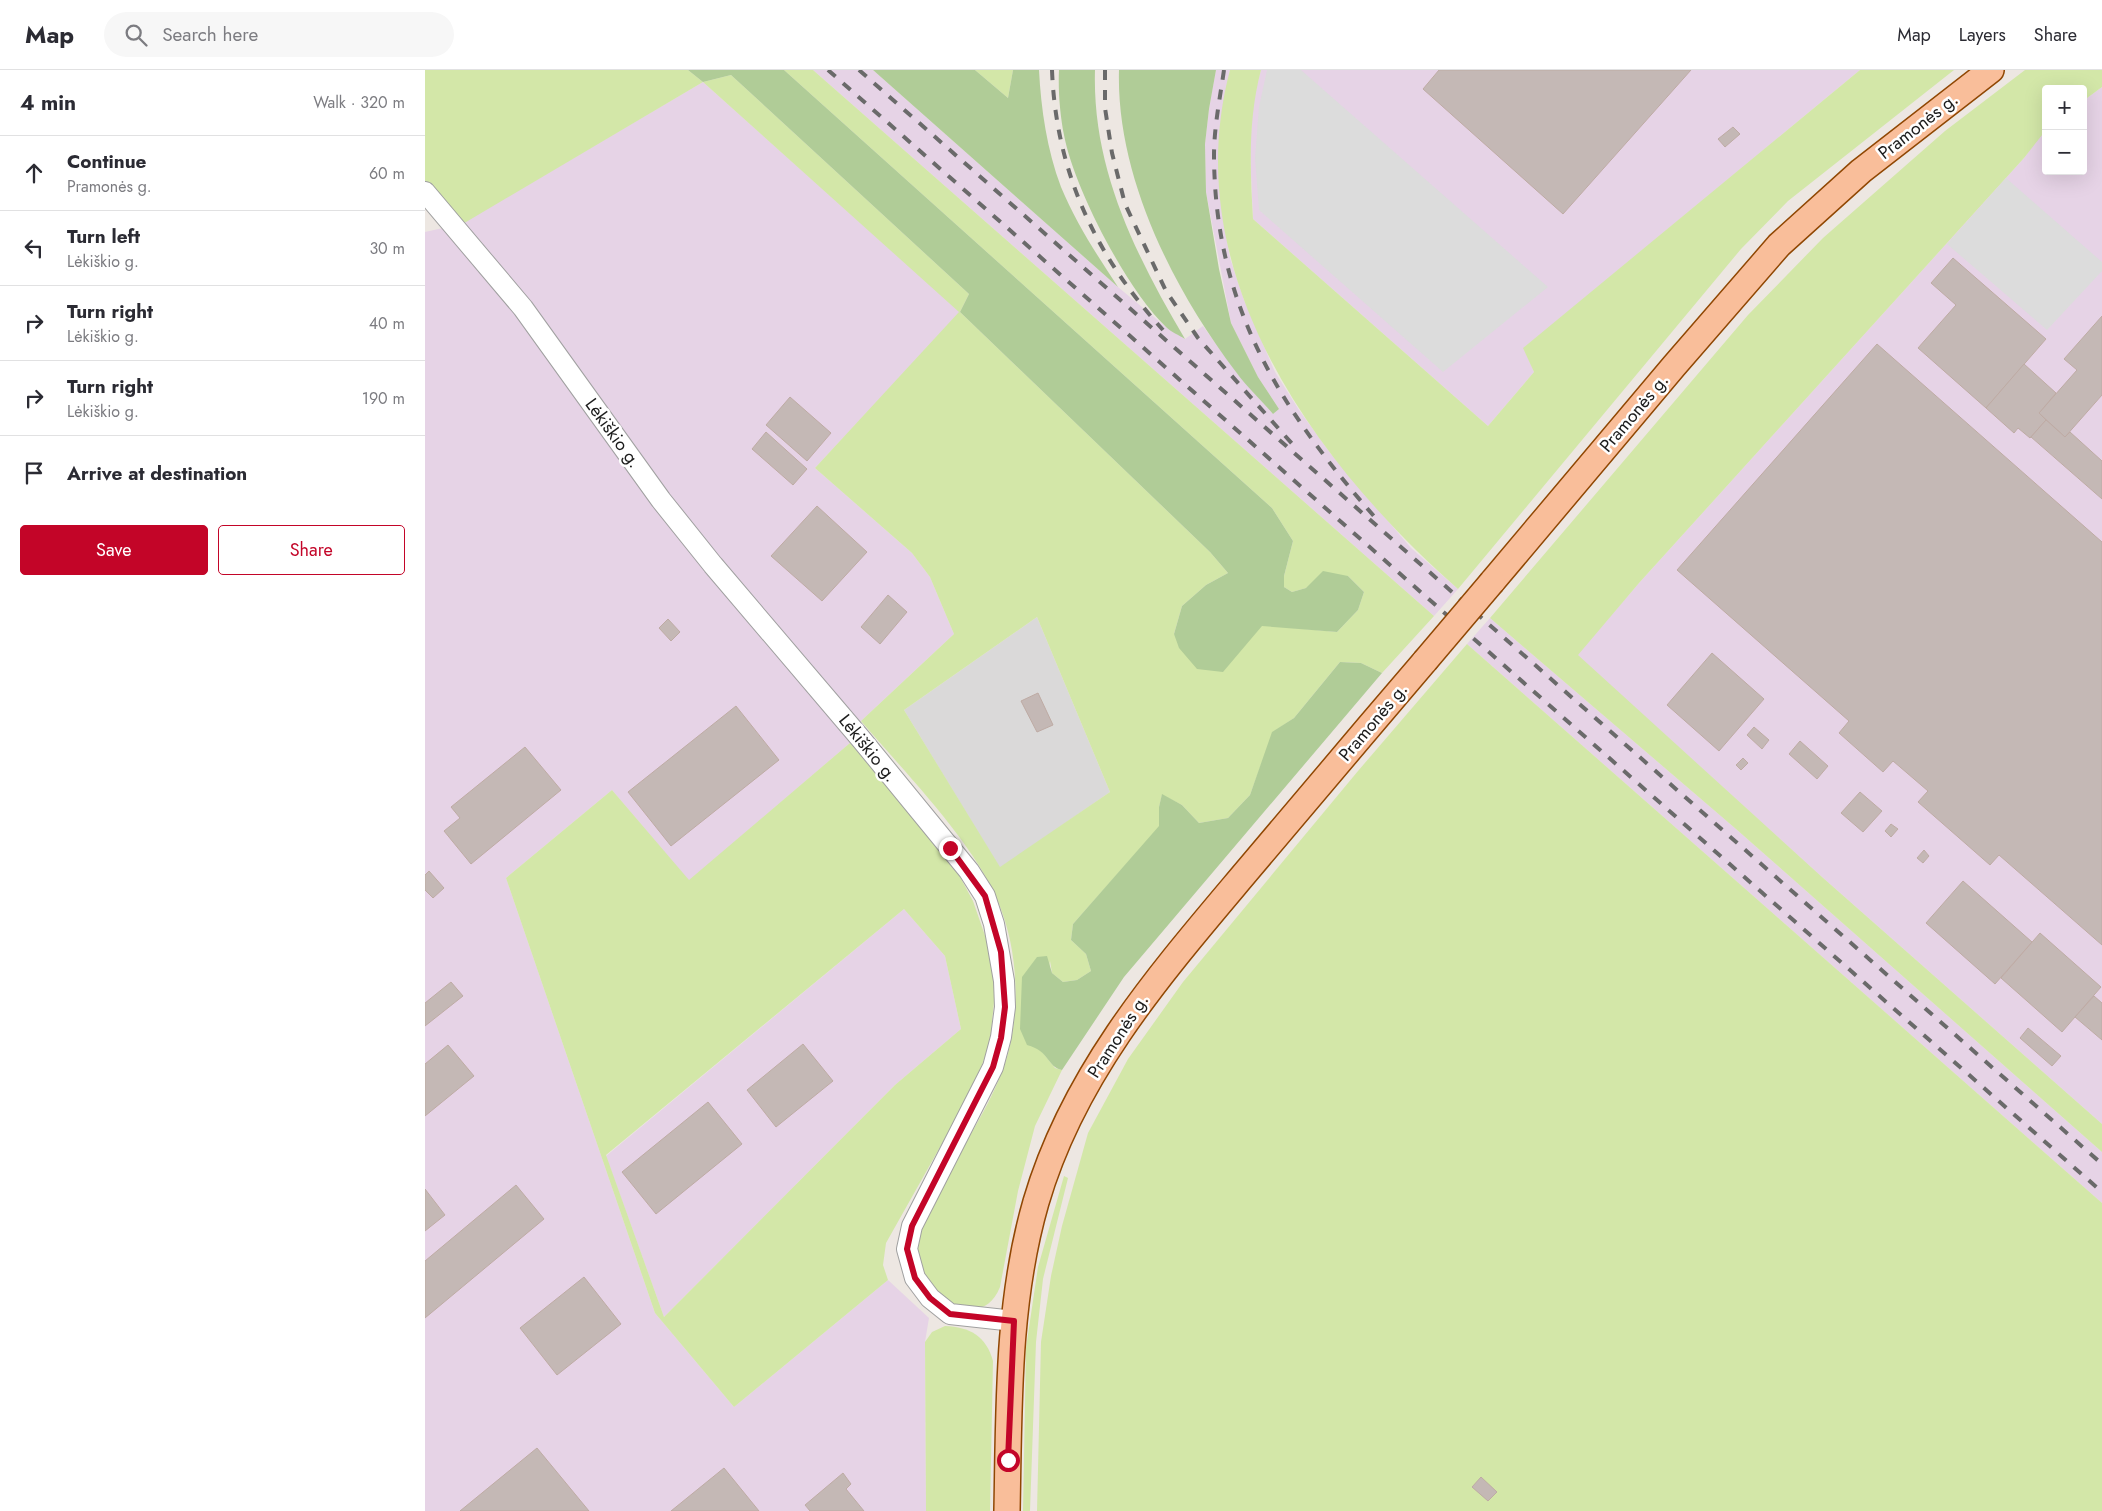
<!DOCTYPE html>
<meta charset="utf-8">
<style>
:root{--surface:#fff;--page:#f7f7f7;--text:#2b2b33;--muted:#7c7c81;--line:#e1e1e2;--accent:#c30528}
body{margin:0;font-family:Jost,sans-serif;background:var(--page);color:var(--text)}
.controls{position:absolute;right:15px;top:15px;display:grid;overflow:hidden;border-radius:5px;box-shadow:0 5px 20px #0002}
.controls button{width:45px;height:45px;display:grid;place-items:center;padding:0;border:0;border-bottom:1px solid var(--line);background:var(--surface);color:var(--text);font:25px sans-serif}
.stop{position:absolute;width:15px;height:15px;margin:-11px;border:4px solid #c30528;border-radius:50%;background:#fff}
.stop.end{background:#c30528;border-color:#fff;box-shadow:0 1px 5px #0008}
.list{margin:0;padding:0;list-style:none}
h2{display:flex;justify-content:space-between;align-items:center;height:65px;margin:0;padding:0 20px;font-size:21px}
h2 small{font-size:16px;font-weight:400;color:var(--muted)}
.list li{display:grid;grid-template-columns:32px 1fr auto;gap:15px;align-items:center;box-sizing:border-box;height:75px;padding:0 20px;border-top:1px solid var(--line)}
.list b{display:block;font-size:19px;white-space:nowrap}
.list p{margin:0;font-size:16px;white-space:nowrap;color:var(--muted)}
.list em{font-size:16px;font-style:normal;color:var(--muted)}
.actions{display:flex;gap:10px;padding:15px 20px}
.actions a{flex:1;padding:11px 0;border:1px solid var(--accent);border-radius:5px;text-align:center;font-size:18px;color:var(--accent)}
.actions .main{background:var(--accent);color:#fff}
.icon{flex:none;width:28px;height:28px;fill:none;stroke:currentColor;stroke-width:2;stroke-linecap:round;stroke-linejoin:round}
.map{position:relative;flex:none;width:1677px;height:1441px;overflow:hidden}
header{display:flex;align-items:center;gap:30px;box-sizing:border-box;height:70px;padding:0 25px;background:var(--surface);border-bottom:1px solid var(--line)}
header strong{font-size:24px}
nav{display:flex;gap:28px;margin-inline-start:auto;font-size:18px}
.search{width:350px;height:45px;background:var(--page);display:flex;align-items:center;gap:12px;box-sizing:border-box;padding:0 18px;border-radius:28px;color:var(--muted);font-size:19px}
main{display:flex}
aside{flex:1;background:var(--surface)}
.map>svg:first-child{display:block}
.residential{fill:#dad9d9}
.industrial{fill:#e6d3e6}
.grass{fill:#d3e7a8;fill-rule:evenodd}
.forest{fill:#b0cc97}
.parking{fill:#dcdcdc}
.building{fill:#c4b8b5;stroke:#beaba4}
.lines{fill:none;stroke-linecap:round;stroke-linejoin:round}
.minor-casing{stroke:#a0a0a0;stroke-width:22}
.major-casing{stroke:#904703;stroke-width:28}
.minor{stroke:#fff;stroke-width:20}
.major{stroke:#f9be9a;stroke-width:25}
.rail{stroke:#6a6a6a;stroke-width:4;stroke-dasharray:10 10;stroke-linecap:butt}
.major-bridge-casing{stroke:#904703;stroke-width:28;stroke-linecap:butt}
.major-bridge{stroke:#f9be9a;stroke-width:25}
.route{stroke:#c30528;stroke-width:6}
.labels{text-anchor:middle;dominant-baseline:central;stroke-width:5;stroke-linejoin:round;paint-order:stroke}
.street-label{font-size:18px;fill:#1c1c1c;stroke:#fff}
</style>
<header>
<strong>Map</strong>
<div class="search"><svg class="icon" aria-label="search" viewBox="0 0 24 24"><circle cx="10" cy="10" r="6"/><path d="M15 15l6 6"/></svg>Search here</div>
<nav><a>Map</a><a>Layers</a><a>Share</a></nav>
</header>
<main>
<aside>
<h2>4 min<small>Walk · 320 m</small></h2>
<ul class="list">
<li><svg class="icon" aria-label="ahead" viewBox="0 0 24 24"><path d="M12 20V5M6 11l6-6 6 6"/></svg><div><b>Continue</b><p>Pramonės g.</p></div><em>60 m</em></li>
<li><svg class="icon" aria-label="left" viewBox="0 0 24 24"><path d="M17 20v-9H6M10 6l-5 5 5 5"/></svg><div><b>Turn left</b><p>Lėkiškio g.</p></div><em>30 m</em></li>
<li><svg class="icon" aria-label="right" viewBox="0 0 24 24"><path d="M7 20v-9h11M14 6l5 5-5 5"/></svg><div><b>Turn right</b><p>Lėkiškio g.</p></div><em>40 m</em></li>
<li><svg class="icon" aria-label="right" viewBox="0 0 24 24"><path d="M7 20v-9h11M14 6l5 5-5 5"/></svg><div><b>Turn right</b><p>Lėkiškio g.</p></div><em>190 m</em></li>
<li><svg class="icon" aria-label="arrive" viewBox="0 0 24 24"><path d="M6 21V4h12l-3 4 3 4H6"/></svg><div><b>Arrive at destination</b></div></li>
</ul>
<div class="actions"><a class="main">Save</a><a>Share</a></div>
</aside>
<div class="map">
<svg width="1677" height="1441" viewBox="0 0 1677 1441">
<rect width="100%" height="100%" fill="#ede7e2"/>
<path class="residential" d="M612,547l73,175 -110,76 -96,-158z"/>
<g class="industrial">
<path d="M388,0h60l245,217 48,40 19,12 18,-13 34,47 36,41 6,-5 -21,-32 -27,-54 -25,-131 -1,-48 4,-35 7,-39h14l-9,57 -2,46 4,45 7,40 14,42 31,72 24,38 32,44 80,94 47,41 -24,27z"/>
<path d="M836,0h599l-336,278 10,24 -46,54 -235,-207 -3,-68 3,-52z"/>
<path d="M278,12l257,230 -145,156 97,85 18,24 24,57 -93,87 -11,22 -161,138 -77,-91 -106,88 149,435 79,94 154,-127 41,38 -4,24 1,169h-501v-1279l36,-8z"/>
<path d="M1677,17v1037l-280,-247 -245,-222 62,-72 385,-425 18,-25 4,-3v41h37v-70z"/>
<path d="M1065,548l246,211 366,323v51l-635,-559z"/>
<path d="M479,839l41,47 16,73 -66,56 -231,232 -58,-161z"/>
</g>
<g class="grass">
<path d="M0,0h263l15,12 28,-7 238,219 -9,18 250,240 18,21 -22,12 -24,21 -8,28 49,37 39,-46 75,7 21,-22 6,-18 -16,-16 -56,16 -8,-5v-11l9,-35 -21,-33 -488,-438h29l621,546 -52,57 -21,-10 -21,-1 -46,56 -21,14 -23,63 -22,23 -29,5 -17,-18 -20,-10 -3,12 1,19 -87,98 -2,16 15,14 5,17 -14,9 -14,2 -11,-9 -2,-12 -11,87 16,20 7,2 -27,56 -17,65 -18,96c-16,40 -55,17 -74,-7 -8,-12 -11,-30 -7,-44 4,-20 16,-40 26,-58 22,-39 49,-78 62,-121 13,-45 11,-101 -5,-145 -21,-63 -97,-139 -141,-191l93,-87 -24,-57 -18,-24 -97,-85 144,-156 -256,-230 -242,143 -36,-43zM612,547l73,175 -110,75 -96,-157z"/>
<path d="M550,0h38l-5,28z"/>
<path d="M805,0h31c-13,49 -11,98 -8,149l235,207 46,-54 -11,-24 337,-278h94l-166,131 -47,48 -283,340c-144,-127 -282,-316 -228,-519z"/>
<path d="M1600,0h77v17l-19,14v-12h-37v41l-22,28 -385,425 -61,72 244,222 280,247v28l-366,-323 -246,-211 258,-303 75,-77 122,-107z"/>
<path d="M1042,574l635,559v308h-1065l4,-169 10,-66 11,-50 26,-93 40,-74 55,-77 175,-211z"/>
<path d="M425,673l102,119 21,39 17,49 5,42 -5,50 -15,43 -89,158 -3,22 5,15 -154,127 -79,-94 -149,-435 106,-88 77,90zM479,839l41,47 16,73 -66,56 -231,232 -58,-162z"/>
<path d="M639,1106l4,2 -25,101 -7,63 -6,169h-7l3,-163 12,-81z"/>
<path d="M520,1256c25,1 41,10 48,35l-3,150h-64l-1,-169 7,-10z"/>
</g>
<g class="forest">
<path d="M263,0h96l488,438 21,33 -9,35v11l8,5 14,-4 17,-17 25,5 16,16 -6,18 -21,22 -75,-6 -39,46 -26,-3 -18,-21 -5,-14 8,-28 24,-21 22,-12 -18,-21 -250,-240 9,-18 -238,-219 -28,7z"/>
<path d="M448,0h102l33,28 5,-28h26c2,39 8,80 22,117 15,36 36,68 57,100z"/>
<path d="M634,0h36c-3,99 41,186 90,269 -6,-4 -14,-7 -19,-12 -39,-37 -92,-139 -102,-192 -4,-20 -6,-45 -5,-65z"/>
<path d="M694,0h97l-7,39 -4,35 1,48 13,77 12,54 27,54 21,32 -6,5c-12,-14 -26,-27 -37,-42 -63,-83 -120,-196 -117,-302z"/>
<path d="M915,592l21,1 21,10 -258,304 -62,93c-15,-3 -12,-19 -35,-25l-7,-16 2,-52 15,-20 10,-1 5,17 11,9 14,-2 14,-9 -5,-17 -15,-14 2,-16 86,-98v-19l3,-13 20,11 17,18 29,-5 22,-23 22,-63 22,-14z"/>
</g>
<g class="parking">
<path d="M842,0h34l247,217 -105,85 -184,-162 -4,-52 4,-51z"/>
<path d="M1581,108l96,84v9l-55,59 -100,-86z"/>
</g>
<g class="building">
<path d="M1014,0h252l-128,144 -140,-125z"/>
<path d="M1308,57l7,7 -15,13 -7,-8z"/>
<path d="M1528,188l93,81 -60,69 -68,-60 38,-43 -25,-22z"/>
<path d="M1677,246v79l-37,42 -26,-24 38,-43 -13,-11z"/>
<path d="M1452,274l225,198v403l-103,-90 -9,10 -72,-63 10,-11 -35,-30 -10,11 -44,-39 10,-12 -172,-151z"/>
<path d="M1599,294l32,29 -17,20 7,7 -16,18 -12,-10 -4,5 -28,-25z"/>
<path d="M365,327l41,36 -24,28 -41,-36z"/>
<path d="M1621,350l19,17 5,-5 32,29v38l-71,-62z"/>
<path d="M341,362l41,37 -14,16 -41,-36z"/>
<path d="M392,436l50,46 -45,49 -51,-45z"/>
<path d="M463,525l19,17 -27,32 -19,-17z"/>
<path d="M243,549l12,13 -9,9 -12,-13z"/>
<path d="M1287,583l52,46 -45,52 -52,-46z"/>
<path d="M613,623l15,32 -16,7 -16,-31z"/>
<path d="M311,636l43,54 -108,86 -43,-54z"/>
<path d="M1329,657l15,13 -7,9 -15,-14z"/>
<path d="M1375,671l28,25 -11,13 -28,-25z"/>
<path d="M100,677l36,43 -90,74 -27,-33 16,-13 -9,-11z"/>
<path d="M1318,688l5,5 -7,7 -5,-5z"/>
<path d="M1435,722l22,19 -19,21 -22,-19z"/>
<path d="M1466,754l7,5 -7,8 -6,-6z"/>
<path d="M1499,780l5,6 -6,7 -6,-5z"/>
<path d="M4,801l15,17 -11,10 -8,-8v-15z"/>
<path d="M1538,811l69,61 -37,42 -69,-61z"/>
<path d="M1615,863l61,54 -39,45 -61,-54z"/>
<path d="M26,912l12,14 -38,30v-23z"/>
<path d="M1669,926l8,7v37l-27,-23z"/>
<path d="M1603,958l33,28 -9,10 -32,-28z"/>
<path d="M378,974l30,37 -57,46 -29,-37z"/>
<path d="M23,975l26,31 -49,40v-52z"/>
<path d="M283,1032l34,42 -86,70 -34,-42z"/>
<path d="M91,1115l28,34 -119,99v-57z"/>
<path d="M0,1119l20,26 -20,16z"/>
<path d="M159,1207l37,47 -64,51 -37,-47z"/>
<path d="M112,1378l52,63h-129z"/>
<path d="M299,1398l35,43h-88z"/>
<path d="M418,1403l8,11 -5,5 18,22h-54l-5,-6z"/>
<path d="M1056,1407l16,15 -9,9 -16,-14z"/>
</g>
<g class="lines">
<defs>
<path id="minor" d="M0,122l98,116 138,192 52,65 148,174 108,132 16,25 9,28 10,57 1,26 -4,30 -8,30 -81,159 -5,23 8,29 15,20 20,16 64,7"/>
<g id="major">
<path d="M1067,512l182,-216 105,-121 82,-74 130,-101"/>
<path d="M582,1441c2,-103 0,-209 29,-309 38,-130 125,-229 210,-330 60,-71 119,-141 179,-211"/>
</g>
</defs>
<use href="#minor" class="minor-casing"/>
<use href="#major" class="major-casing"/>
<use href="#minor" class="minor"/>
<use href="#major" class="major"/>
<g class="rail">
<path d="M403,0l1274,1122"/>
<path d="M434,0l1243,1094"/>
<path d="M627,0c4,102 43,185 111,260"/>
<path d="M680,0v38l7,45 13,51 41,87 32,47 97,109"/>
<path d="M799,0c-4,28 -10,57 -10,86 1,153 68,256 166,367"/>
</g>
<defs>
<path id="major-bridge" d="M1000,591l67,-79"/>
</defs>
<use href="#major-bridge" class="major-bridge-casing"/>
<use href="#major-bridge" class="major-bridge"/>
</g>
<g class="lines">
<path class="route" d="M525,778l35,48 16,56 4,55 -4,31 -8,29 -81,159 -5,23 8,29 15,20 20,16 64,7 -6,139"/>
</g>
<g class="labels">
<g class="street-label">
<text transform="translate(1493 56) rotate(-38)">Pramonės g.</text>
<text transform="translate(1209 343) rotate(-50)">Pramonės g.</text>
<text transform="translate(188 363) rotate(54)">Lėkiškio g.</text>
<text transform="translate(948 652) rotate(-50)">Pramonės g.</text>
<text transform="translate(443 678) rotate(51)">Lėkiškio g.</text>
<text transform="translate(693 966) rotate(-57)">Pramonės g.</text>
</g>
</g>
</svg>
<div class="controls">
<button>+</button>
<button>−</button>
</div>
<div class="stop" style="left:583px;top:1390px"></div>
<div class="stop end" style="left:525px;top:778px"></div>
</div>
</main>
